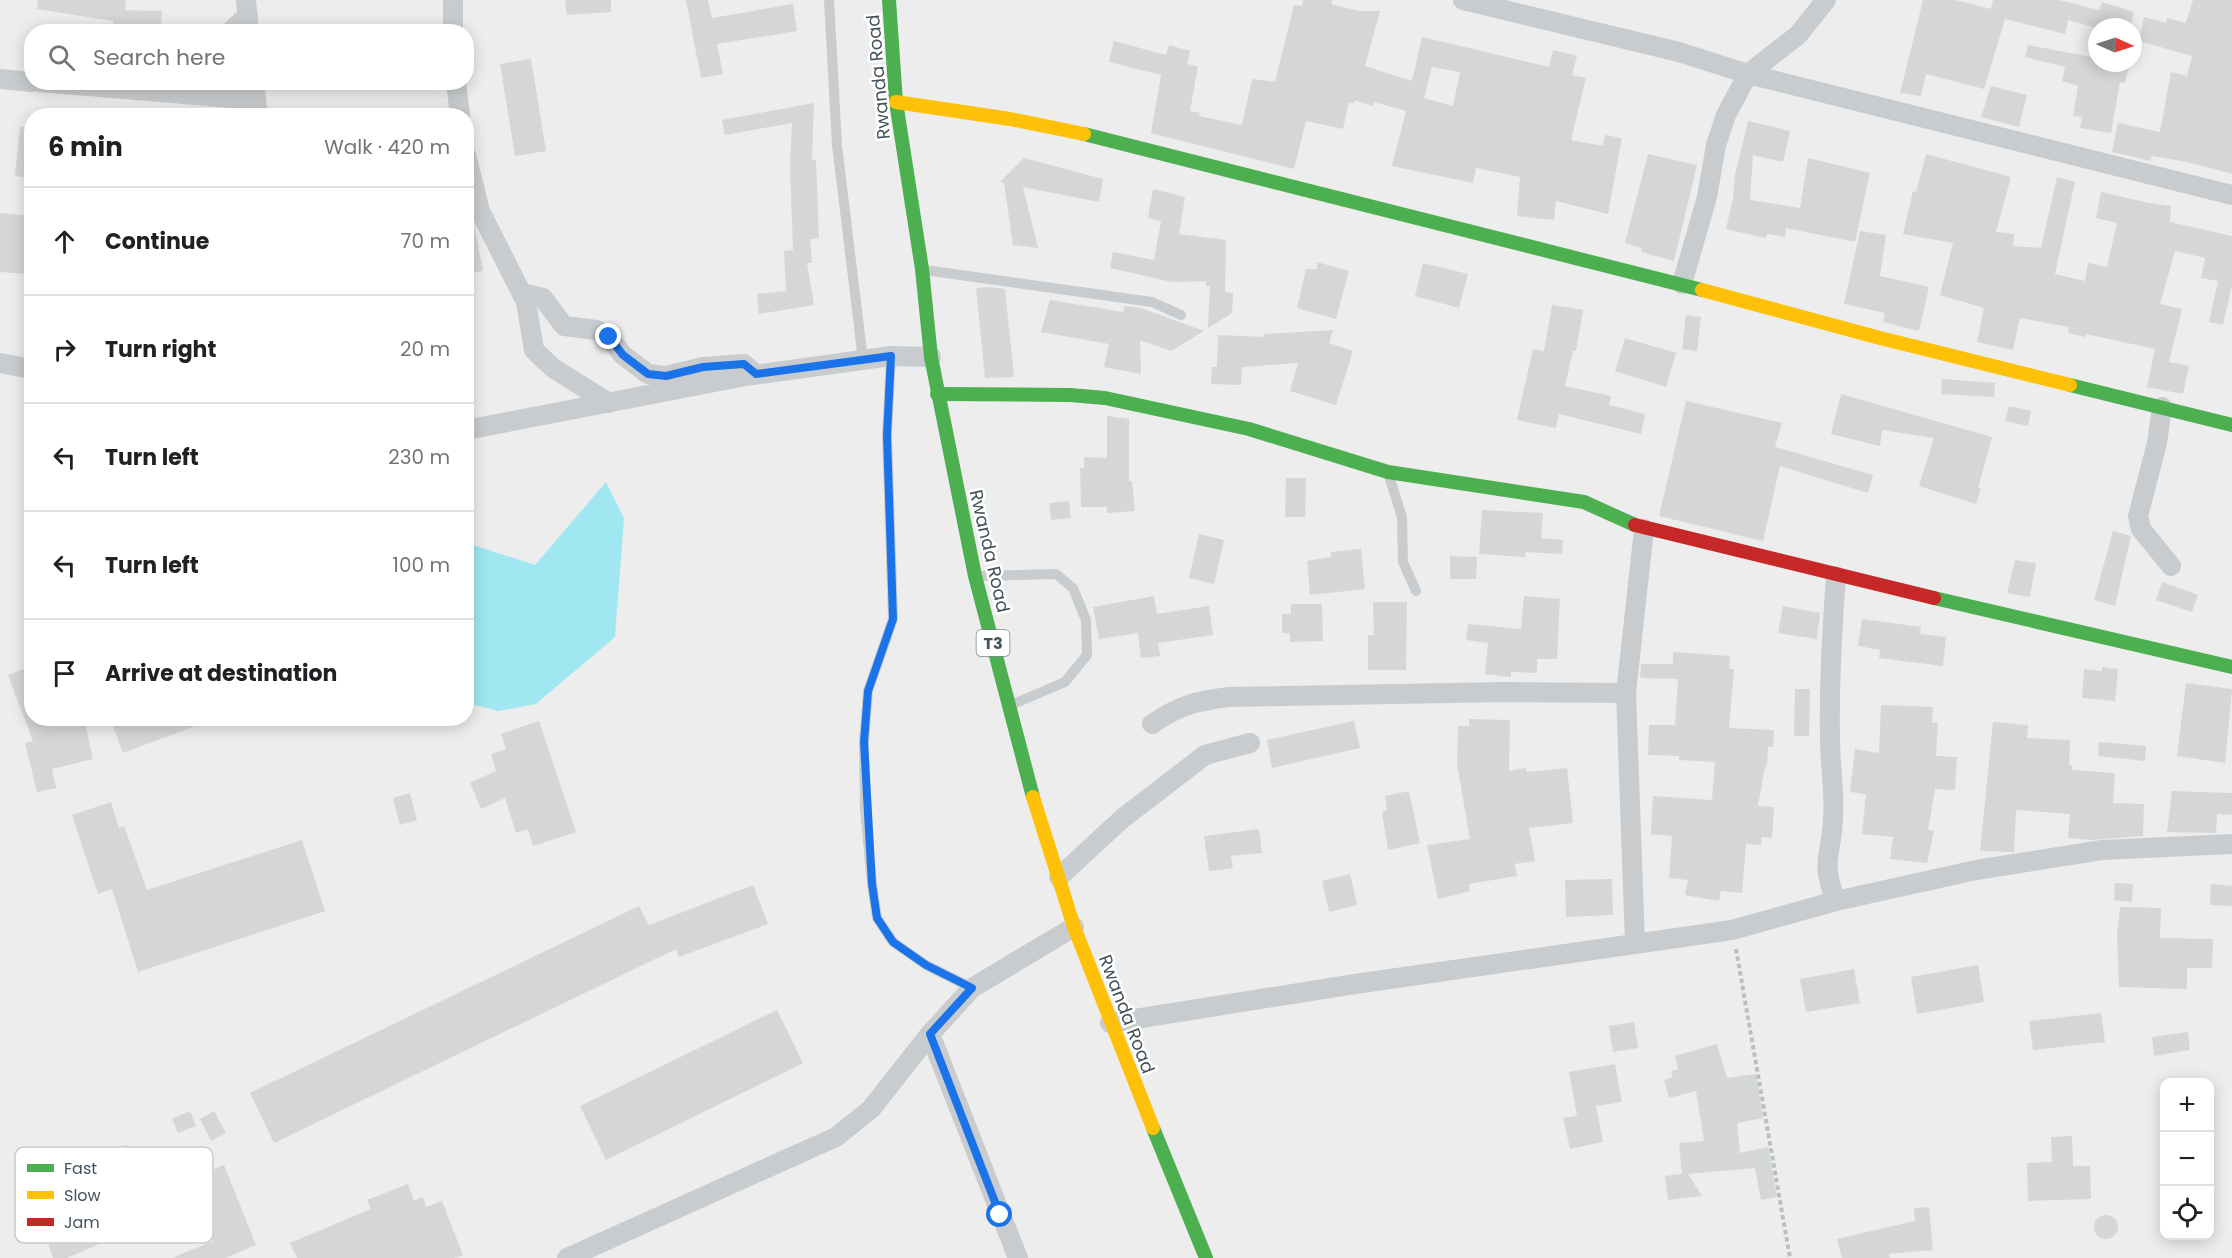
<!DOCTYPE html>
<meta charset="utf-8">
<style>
:root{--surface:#fff;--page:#f6f6f6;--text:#202124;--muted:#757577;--line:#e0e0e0}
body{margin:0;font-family:Poppins,sans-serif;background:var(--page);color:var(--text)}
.controls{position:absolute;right:18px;bottom:18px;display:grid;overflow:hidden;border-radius:12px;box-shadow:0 3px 15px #0003}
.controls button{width:54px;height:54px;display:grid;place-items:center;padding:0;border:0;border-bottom:2px solid var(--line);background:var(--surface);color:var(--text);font:30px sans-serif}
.compass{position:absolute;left:2088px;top:18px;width:54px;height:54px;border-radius:50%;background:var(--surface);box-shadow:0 3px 15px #0003;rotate:93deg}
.stop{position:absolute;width:18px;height:18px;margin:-14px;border:4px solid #1a73e8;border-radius:50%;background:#fff}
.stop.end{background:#1a73e8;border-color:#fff;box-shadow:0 2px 6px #0008}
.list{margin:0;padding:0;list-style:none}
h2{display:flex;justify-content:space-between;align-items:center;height:78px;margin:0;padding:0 24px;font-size:26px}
h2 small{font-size:20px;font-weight:400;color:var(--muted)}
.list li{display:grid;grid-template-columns:39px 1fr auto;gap:18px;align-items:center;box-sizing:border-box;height:108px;padding:0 24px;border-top:2px solid var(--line)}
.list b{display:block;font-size:22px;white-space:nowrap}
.list em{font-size:20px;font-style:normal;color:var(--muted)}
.icon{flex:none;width:33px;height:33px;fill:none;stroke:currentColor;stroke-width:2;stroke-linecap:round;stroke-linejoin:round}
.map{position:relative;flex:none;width:2232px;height:1258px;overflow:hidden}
.search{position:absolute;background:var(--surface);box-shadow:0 3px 15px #0003;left:24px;top:24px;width:450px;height:66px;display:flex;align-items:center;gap:15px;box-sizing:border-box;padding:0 21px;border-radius:24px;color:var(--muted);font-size:22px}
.panel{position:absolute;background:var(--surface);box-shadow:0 3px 15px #0003;left:24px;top:108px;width:450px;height:618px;border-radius:24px}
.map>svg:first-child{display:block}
.water{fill:#a0e7f1}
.building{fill:#d5d6d7;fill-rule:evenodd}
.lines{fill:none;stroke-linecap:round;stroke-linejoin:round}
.path{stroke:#b5c3bd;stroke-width:4;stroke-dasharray:4.5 3;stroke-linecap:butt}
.lane{stroke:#c9ccce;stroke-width:10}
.street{stroke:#c9ccce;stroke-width:20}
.fast{stroke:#4caf50;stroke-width:14}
.slow{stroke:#ffc107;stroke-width:14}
.jam{stroke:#c62828;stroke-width:14}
.route{stroke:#1a73e8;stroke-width:8}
.labels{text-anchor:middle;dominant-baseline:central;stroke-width:5;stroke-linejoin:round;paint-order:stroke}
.shield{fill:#fff;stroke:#7b868c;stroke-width:1.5}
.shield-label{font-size:16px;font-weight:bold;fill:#43525b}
.street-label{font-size:18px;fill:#43525b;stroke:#fff}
.key{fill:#fff;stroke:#c7cbce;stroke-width:1.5}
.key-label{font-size:16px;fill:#43525b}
</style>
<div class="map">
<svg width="2232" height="1258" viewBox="0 0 2232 1258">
<rect width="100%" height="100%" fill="#eeeded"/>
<path class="water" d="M606,482l18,36 -9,119 -79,67 -38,7 -31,-8v-160l68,22z"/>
<g class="building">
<path d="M38,0h88l-1,10 37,1 -1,15 -48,-1v-4l-76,-12z"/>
<path d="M565,0h46v12l-44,3z"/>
<path d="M686,0h22l4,18 81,-14 4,27 -80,13 6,30 -22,4z"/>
<path d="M1303,0h29l-1,4 28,7h21l-15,55 47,15 10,-44 127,30 4,-17 24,6 -5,19 14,3 -15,62 32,6 2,-11 17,3 -14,76 -52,-13 -2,19 -37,-4 3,-39 -44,-9 -3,15 -81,-17 14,-55 -32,-9 -1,4 -18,-6 -1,3 -5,-1 -6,27 -37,-8 -12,48 -143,-36 10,-58 -52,-13 5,-21 52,14 3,-10 21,6 -3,13 11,2 -8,45 10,2 -1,3 43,9 10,-46 23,3 19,-77 8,1zM1432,67l28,5 -7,34 -29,-8z"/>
<path d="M1923,0h32l36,9 2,-9h66l40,10 3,-8 32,10 -4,15h-37l-25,-7 -3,14 -60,-15 -21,70 -58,-15 -5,22 -21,-3z"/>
<path d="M2193,0h39v174l-45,-12 -35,-6 -2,5 -38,-9 6,-29 42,9 11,-60 16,4 5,-20 -53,-15 5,-24 22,6 1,-5 19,5z"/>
<path d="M2028,45l69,13v5h33l-5,20 -5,-1 -9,51 -31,-5 2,-11 -9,-1 5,-30 -16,-5 3,-14 -40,-10z"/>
<path d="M531,59l15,92 -31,5 -15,-92z"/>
<path d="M1991,86l36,9 -8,32 -38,-10z"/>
<path d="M814,103l-2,57h4l3,78 -9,1 2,24h-5l7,42 -55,9 -2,-20 29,-3 -2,-40 9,-1 -3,-84 2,-43 -67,12 -3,-15z"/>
<path d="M1748,121l42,10 -7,31 -30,-7 -3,45 50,8 8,-50 62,15 -15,69 -69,-14 -1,9 -18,-3 -1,4 -40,-9 7,-31 2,-23z"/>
<path d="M20,127h12v51l-17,-2z"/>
<path d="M1648,154l49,11 -23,96 -33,-9 1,-4 -17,-5z"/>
<path d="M1926,154l85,23 -15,55 18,2 -1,12 28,2 16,-71 18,5 -20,92 30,7 3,-18 19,4 10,-44 -21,-5 5,-26 48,11 22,3 -1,16 62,14v49l-9,40 -14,-3 9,-41 -17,-3 4,-20 -30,-7 -15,53 22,5 -13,53 20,4 -6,28 -36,-7 8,-38 -69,-15 -1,3 -17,-4 1,-6 -49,-9 -7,32 -36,-8 7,-34 -44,-13 13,-52 -50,-9 10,-43 3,1z"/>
<path d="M1024,158l79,21 -4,23 -76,-15 15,61 -25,-3 -9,-62 -4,-1z"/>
<path d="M1153,189l32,8 -6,37 47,6 -1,52 8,1 -1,20 -24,15 2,-42h-4v-5l-34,1 -62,-14 3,-16 41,8 7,-39 -13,-3z"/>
<path d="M0,213l32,3 -4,58 -28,-2z"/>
<path d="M474,225l9,46 -17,2v-47z"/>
<path d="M1860,231l26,4 -6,41 49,11 -10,44 -36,-9 2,-9 -41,-9z"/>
<path d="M1317,262l32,9 -13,48 -39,-11 9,-39h11z"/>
<path d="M1423,263l45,11 -9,34 -44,-12z"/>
<path d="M989,287l16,2 9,88 -29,1 -9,-90z"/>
<path d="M1050,300l73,12 2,-6 16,2 63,23 -33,20 -31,-11 1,34 -37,-7 5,-23 -68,-12z"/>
<path d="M1552,305l31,5 -7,41h-3l-8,35 46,10 -2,9 36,9 -4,20 -82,-20 -3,14 -39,-8 16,-71 11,2z"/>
<path d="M1686,315l15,2 -4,34 -15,-2z"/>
<path d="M1333,330l-4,13 24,8 -17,54 -46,-14 8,-28 -56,4 -1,18 -30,-1 1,-17h5l1,-32 47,2 -1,-3z"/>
<path d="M1625,338l51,15 -10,34 -51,-16z"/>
<path d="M1942,379l53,4 -1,14 -53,-3z"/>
<path d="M1841,394l151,43 -14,51h3l-5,16 -57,-18 15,-48 -52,-8 -2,16 -49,-12z"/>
<path d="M1686,401l96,22 -7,24 98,28 -5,18 -88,-27 -17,75 -104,-25z"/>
<path d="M2009,406l22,5 -3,15 -23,-5z"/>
<path d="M1107,416l22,3v62h3l3,30 -28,2v-6h-26l-1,-39h4v-11l23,1z"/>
<path d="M1286,478h20l-1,39h-20z"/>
<path d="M1069,501l2,17 -20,2 -2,-17z"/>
<path d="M1482,510l61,3 -2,25 22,2 -1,14 -37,-2v5l-46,-3z"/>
<path d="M2113,531l18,5 -16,70 -21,-6z"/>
<path d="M1199,534l25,6 -10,44 -25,-6z"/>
<path d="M1361,549l4,40 -55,6 -3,-34 24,-4v-5z"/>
<path d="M1450,556l27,1 -1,22h-26z"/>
<path d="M2015,560l21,3 -6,34 -23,-4z"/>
<path d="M2162,582l36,13 -6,17 -36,-12z"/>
<path d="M1154,596l3,18 52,-8 4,29 -55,8 2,13 -19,2 -3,-25 -39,6 -6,-32z"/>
<path d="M1524,596l36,3 -3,60h-20v14l-26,-1v5l-26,-3 3,-31 -22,-3 2,-16 53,5z"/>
<path d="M1373,602h34l-1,68h-38v-35h6z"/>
<path d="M1291,604h31l1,37 -33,1v-9h-8v-19h9z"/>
<path d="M1783,606l37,7 -3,26 -39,-6z"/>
<path d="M1862,619l59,8 -1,7 26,3 -3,29 -64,-8 1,-8 -22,-4z"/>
<path d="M1673,652l57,4 -1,13h5l-5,59 45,2 -1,17h-5l-1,20h-2l-7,39 16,1 -2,31 -11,-1v8l-15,-1 -4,49 -21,-2 -2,10 -34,-6 3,-15 -19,-2 3,-42 -21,-2 2,-38 59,4 3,-38 -36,-2v-4l-31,-1 1,-30h26l3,-46 -38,-1 1,-14h32z"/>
<path d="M32,666v52h52l9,41 -41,10 4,19 -19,4 -12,-49 8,-2 -25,-66z"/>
<path d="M2102,667l16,2 -3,32 -33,-3 2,-29 18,2z"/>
<path d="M2186,683l46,6 -7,74 -48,-7z"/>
<path d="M1795,689h15l-1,47h-15z"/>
<path d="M1881,705l52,2 -1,16h6l-2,33 21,1 -2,33 -20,-1 -7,41 6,1 -7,32 -37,-4 3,-22 -31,-3 4,-40 -16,-2 5,-43 24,4z"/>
<path d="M110,718h100l1,2 -88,33z"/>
<path d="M1469,719l41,1 -1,51 17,-3 1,4 40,-4 6,55 -44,5 6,33 -20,3 2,12 -48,8 1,7 -32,8 -11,-54 43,-6 -13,-75 1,-38h11z"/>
<path d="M539,721l37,111 -43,14 -5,-17 -12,4 -11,-35 -24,11 -11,-26 26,-12 -5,-17 15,-5 -5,-15z"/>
<path d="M1354,721l6,27 -88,20 -5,-28z"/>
<path d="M1993,722l35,3 -1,13 43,2 -1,25h3v5l43,3 -2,30 31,1 -1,32 -52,4 -23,-2 2,-24 -54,-4 -2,42 -34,-1z"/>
<path d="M2099,742l47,4 -1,15 -47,-5z"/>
<path d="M1409,791l11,52 -32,7 -6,-38 5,-2 -2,-14z"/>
<path d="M2172,791l60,2v22l-15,-1 -1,19 -49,-1z"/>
<path d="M410,793l7,27 -17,5 -7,-27z"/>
<path d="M111,802l8,26 5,-2 23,64 155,-50 23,71 -187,61 -26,-83 -14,5 -26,-79z"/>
<path d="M1259,829l3,24 -31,3 2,12 -24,3 -5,-35z"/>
<path d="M1350,874l7,31 -28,7 -7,-31z"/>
<path d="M1612,879l1,36 -47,2 -1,-37z"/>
<path d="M2115,883l18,1 -1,18 -18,-2z"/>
<path d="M2211,884l21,2v20l-22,-1z"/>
<path d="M753,885l15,39 -89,33 -3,-8 -402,194 -24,-50 389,-187 10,19z"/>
<path d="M2120,907l41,1 -1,30 53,1 -1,29h-25v21l-68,-2 -2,-53z"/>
<path d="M1978,965l6,37 -67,12 -6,-37z"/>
<path d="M1854,969l6,34 -54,9 -6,-33z"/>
<path d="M777,1010l26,53 -197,97 -26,-54z"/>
<path d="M2101,1013l4,29 -72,8 -4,-29z"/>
<path d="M1634,1022l4,26 -25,4 -4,-26z"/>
<path d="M2188,1032l2,18 -36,6 -2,-19z"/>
<path d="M1717,1044l10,34 29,-4 7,44 -26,5 3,30 28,-6 9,50 -16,3 -6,-32 -67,6 14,22 -34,4 -3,-24 17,-2 -3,-31 25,-2 -8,-50 -27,7 -5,-18 9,-3 -2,-6 7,-2 -3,-13z"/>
<path d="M1615,1064l7,38 -26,4 7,36 -33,7 -7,-31 14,-2 -8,-44z"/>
<path d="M190,1111l6,15 -18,7 -6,-14z"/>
<path d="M214,1111l12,22 -15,8 -11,-22z"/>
<path d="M2072,1136l1,30h17l1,33 -63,2 -1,-38 25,-1 -1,-25z"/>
<path d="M127,1145l30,74 -90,39h-14l-25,-79z"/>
<path d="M224,1165l32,80 -31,13h-53l41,-17 -25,-61z"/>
<path d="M408,1184l6,17 9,-4 3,10 16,-6 21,54 -9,3h-157l-7,-15 81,-34 -4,-9z"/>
<path d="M1929,1207l4,43 -44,4 1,4h-48l-5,-19 78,-18 -1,-13z"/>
<circle cx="2106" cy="1227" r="12"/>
</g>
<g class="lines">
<path class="path" d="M1736,949l54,309"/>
<g class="lane">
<path d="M829,0l8,145 26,215"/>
<path d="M925,270l227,32 29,13"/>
<path d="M891,356l-4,79 6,184 -25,72 -4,51 1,67 7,75 5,34 16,24 33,23 46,23"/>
<path d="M1389,476l13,41 1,45 13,29"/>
<path d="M978,576l78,-2 17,14 13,32 1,35 -22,27 -54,23"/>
</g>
<g class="street">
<path d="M246,0l3,32"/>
<path d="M453,0v32"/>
<path d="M1463,0l216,52 69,22 484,121"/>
<path d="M230,32l18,-17"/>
<path d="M0,79l32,3"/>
<path d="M40,82l216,18"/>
<path d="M254,82l4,34"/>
<path d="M456,82l4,34"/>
<path d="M466,155l14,56 46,91 8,48 19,18 56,35"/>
<path d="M1682,284l25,-87 9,-52 10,-30 22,-41 50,-39 28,-35"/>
<path d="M522,293l21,5 21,28 33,4 12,7 14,18 25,19 18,2 37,-9 41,-3 7,6"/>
<path d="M0,363l32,6"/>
<path d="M2162,407l-5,36 -19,73 3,13 30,37"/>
<path d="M466,430l280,-54 145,-20 40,1"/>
<path d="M1152,724c28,-19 44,-23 77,-27l277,-5 120,1"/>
<path d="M1059,877l64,-59 82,-63 45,-12"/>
<path d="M1836,901c-16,-41 -5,-42 -3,-81 2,-27 -3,-55 -3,-82 -1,-54 2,-108 6,-162"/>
<path d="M1635,944l-9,-251 18,-164"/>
<path d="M1110,1023l245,-39 377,-54 104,-29 140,-31 126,-20 130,-6"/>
<path d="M930,1034l88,224"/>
<path d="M567,1258l269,-121 35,-28 59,-75 42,-46 102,-61"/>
</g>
<g class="fast">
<path d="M889,0l7,102 26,167 9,88 44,219 58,221"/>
<path d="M1084,134l618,156"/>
<path d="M2070,385l162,40"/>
<path d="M937,394l133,1 35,3 144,31 139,43 196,30 51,23"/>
<path d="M1934,598l298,69"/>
<path d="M1153,1128l53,130"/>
</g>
<g class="slow">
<path d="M896,102l114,17 74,15"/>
<path d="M1702,290l178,48 190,47"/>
<path d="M1033,797l41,130 79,201"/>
</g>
<path class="jam" d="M1635,525l299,73"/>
</g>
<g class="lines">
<path class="route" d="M609,337l14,18 25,19 18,2 37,-9 41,-3 12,10 135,-18 -4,79 6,184 -25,72 -4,51 8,142 5,34 16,24 33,23 46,23 -42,46 70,181"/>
</g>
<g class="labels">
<rect class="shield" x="976.5" y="630" width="33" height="26" rx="4.5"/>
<g class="shield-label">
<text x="993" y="643">T3</text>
</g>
<g class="street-label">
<text transform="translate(878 77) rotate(-95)">Rwanda Road</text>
<text transform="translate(990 551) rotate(77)">Rwanda Road</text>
<text transform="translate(1127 1014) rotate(69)">Rwanda Road</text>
</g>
</g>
<rect x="15" y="1147" width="198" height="96" rx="9" class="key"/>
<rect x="27" y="1164" width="27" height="8" fill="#4caf50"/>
<rect x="27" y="1191" width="27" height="8" fill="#ffc107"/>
<rect x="27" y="1218" width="27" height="8" fill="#c62828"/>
<g class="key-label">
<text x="64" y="1174">Fast</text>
<text x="64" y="1201">Slow</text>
<text x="64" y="1228">Jam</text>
</g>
</svg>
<div class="controls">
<button>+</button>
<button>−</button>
<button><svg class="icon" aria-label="locate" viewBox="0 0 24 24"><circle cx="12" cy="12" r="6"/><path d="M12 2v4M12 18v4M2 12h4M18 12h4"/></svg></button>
</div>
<svg class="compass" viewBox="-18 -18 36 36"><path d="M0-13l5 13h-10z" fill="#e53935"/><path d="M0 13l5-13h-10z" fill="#757577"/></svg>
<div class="stop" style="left:1000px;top:1215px"></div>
<div class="stop end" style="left:609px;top:337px"></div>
<div class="search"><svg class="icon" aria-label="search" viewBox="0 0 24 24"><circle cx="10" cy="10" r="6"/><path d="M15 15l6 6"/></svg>Search here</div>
<section class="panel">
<h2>6 min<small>Walk · 420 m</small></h2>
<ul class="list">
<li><svg class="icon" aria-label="ahead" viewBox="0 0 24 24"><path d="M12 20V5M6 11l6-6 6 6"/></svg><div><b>Continue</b></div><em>70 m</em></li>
<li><svg class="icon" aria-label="right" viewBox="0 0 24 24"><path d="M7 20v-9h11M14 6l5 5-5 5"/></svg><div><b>Turn right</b></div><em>20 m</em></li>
<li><svg class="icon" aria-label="left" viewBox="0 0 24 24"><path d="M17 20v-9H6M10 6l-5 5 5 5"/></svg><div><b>Turn left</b></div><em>230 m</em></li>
<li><svg class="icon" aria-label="left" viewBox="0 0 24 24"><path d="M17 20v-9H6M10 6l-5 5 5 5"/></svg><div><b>Turn left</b></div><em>100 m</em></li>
<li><svg class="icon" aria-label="arrive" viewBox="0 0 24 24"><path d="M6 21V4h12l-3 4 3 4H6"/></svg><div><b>Arrive at destination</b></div></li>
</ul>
</section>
</div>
